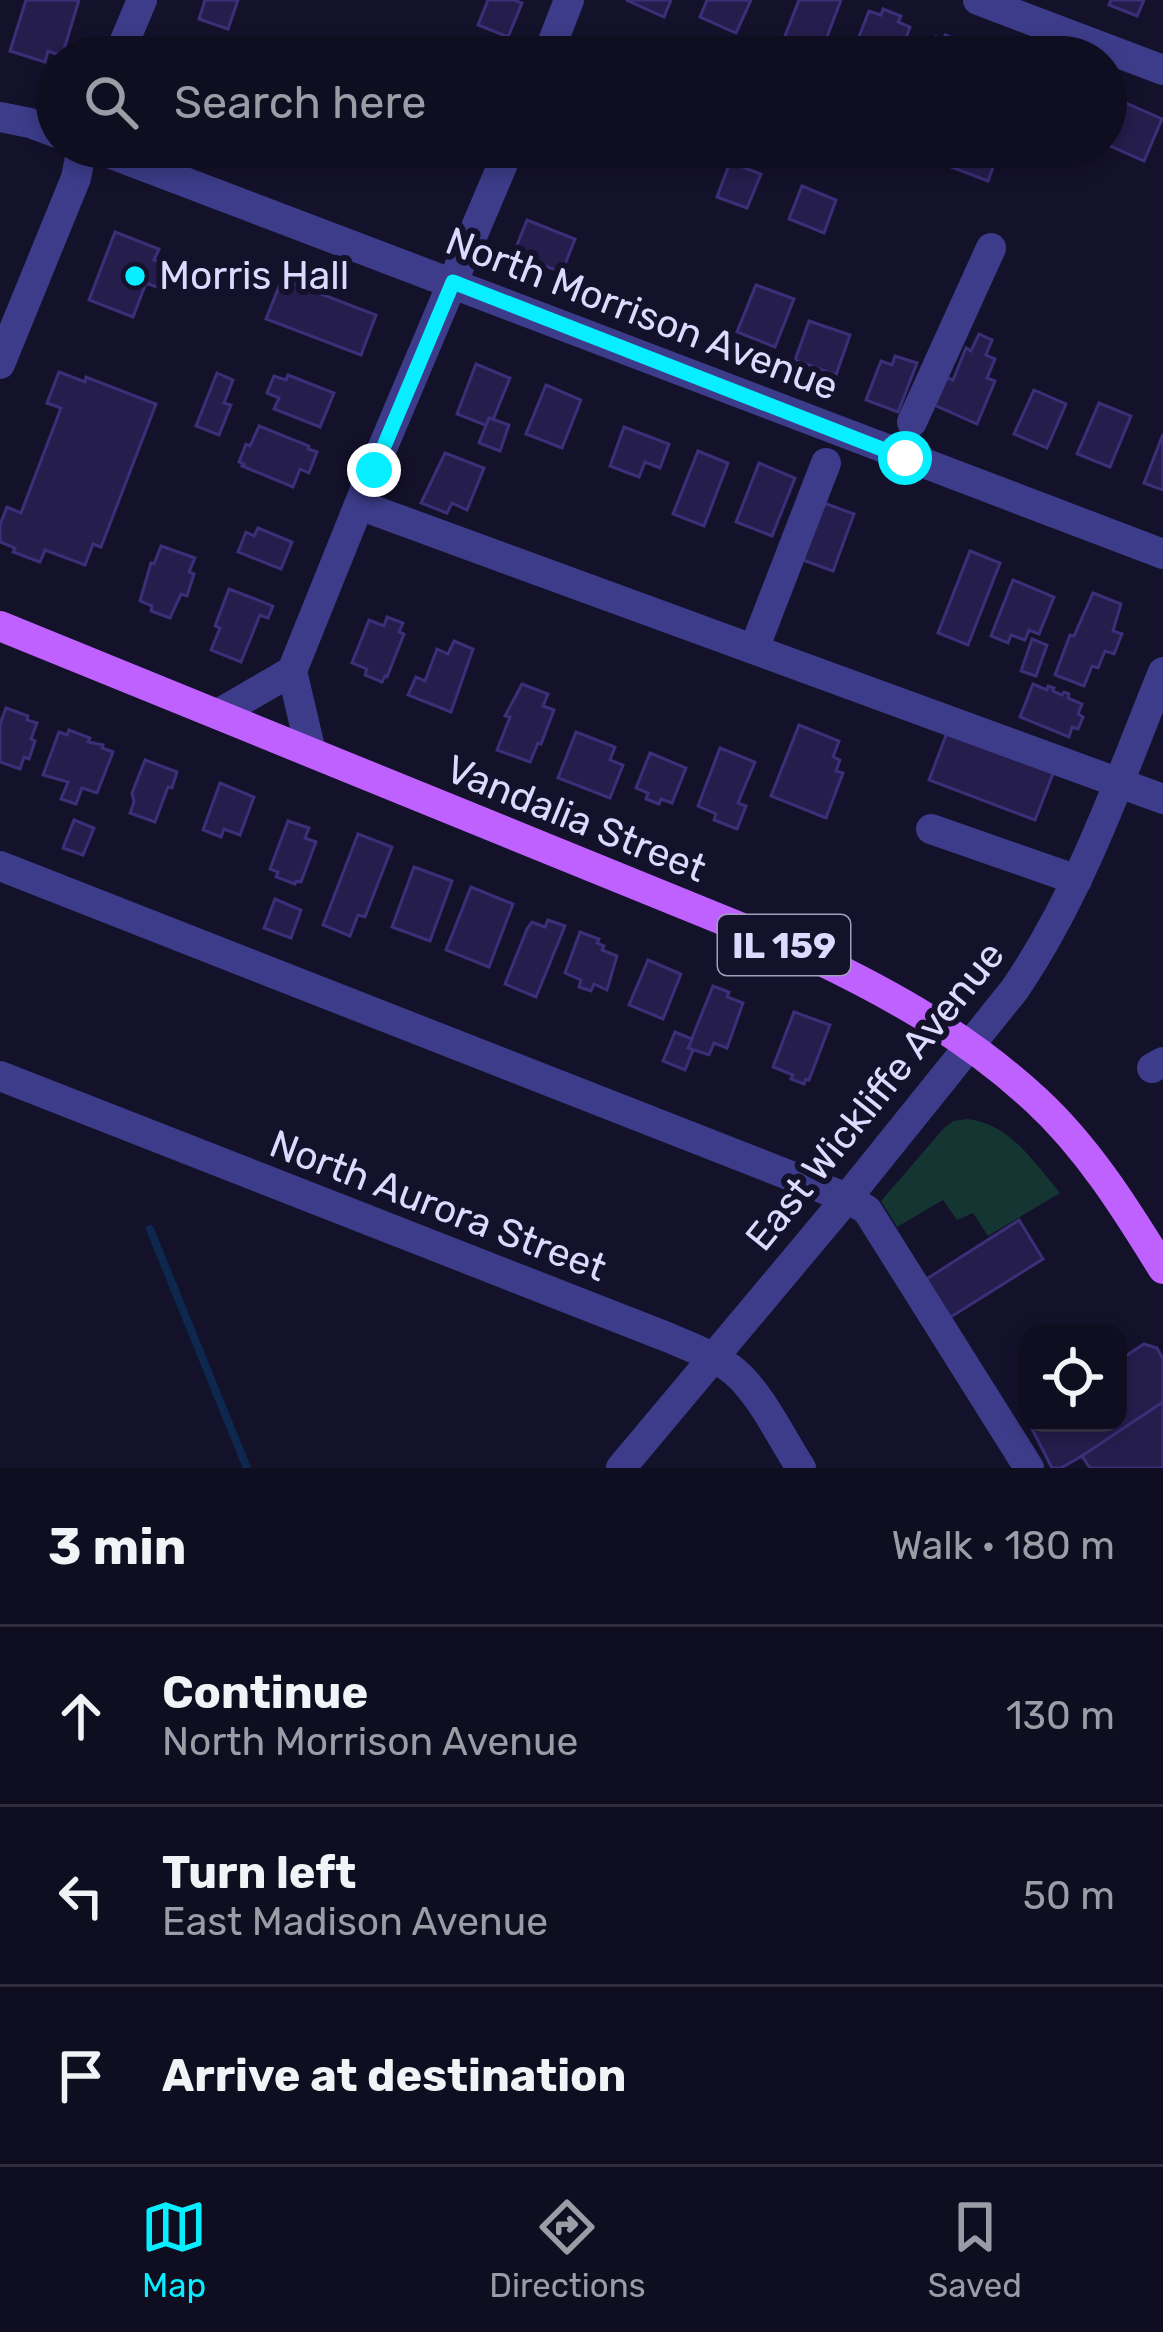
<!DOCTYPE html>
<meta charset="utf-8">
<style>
:root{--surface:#0f0d20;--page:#181629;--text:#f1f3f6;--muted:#9b9ca5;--line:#2f2d3e;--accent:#06eeff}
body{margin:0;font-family:Rubik,sans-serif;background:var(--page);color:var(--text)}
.controls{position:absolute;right:36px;bottom:36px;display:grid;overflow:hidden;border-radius:24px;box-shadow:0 6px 18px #0003}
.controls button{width:108px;height:108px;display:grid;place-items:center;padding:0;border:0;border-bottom:3px solid var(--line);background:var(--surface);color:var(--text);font:60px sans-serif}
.stop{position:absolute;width:36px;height:36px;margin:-27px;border:9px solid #06eeff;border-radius:50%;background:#fff}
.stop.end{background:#06eeff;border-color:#fff;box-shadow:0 3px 12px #0008}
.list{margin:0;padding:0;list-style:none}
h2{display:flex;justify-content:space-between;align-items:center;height:156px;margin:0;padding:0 48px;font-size:51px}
h2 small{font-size:39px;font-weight:400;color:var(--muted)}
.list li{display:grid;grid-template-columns:78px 1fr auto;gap:36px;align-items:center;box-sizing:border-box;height:180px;padding:0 48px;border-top:3px solid var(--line)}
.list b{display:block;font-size:45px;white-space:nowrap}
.list p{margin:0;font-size:39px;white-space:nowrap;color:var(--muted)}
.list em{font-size:39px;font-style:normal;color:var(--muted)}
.icon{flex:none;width:66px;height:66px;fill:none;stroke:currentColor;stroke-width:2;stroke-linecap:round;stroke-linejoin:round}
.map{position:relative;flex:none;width:1163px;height:1468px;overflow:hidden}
.search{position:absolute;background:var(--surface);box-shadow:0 6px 18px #0003;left:36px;right:36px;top:36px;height:132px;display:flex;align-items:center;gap:30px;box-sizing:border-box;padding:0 42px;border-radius:66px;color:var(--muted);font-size:45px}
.sheet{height:696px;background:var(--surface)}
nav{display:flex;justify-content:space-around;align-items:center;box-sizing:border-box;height:168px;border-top:3px solid var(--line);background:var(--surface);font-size:33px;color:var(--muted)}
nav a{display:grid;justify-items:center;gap:6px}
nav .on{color:var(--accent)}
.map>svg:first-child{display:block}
.green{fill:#143532}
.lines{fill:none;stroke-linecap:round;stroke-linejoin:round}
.stream{stroke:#0d274e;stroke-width:8}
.building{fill:#251d4c;stroke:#3b2f78;stroke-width:3}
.minor{stroke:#3c3c8a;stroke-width:30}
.major{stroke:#bf61ff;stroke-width:30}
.route{stroke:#06eeff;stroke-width:15}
.poi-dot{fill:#06eeff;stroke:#14112b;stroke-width:4.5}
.labels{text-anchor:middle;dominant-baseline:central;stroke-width:12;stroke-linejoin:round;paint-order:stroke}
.shield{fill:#14112b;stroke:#a19ebf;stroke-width:3}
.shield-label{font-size:36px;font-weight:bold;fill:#dddaff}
.poi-label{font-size:39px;fill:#dddaff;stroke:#14112b;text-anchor:start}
.street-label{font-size:39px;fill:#dddaff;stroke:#14112b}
</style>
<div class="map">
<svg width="1163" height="1468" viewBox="0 0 1163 1468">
<rect width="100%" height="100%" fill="#14112b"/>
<path class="green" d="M967,1119c42,4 67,43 93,74l-72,43 -15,-23 -16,7 -14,-20 -46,27 -16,-26 63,-73 9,-7z"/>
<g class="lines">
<path class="stream" d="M150,1229l97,239"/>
</g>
<g class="building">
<path d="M26,0h53l-17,56 -14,-5 -3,11 -35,-11z"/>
<path d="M205,0h33l-10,29 -29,-10z"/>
<path d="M488,0h26l8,3 -14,34 -30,-12z"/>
<path d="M626,0h45l-7,17z"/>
<path d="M707,0h44l-15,33 -36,-16z"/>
<path d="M799,0h42l-19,50 -37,-14z"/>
<path d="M1111,0h33l-7,16 -28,-11z"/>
<path d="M883,9l18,7 -3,6 12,5 -11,30h-48l18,-46 12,4z"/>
<path d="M945,35l20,8 -1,5 9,4 -2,5h-43l8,-20 8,3z"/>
<path d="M197,43l27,10 -2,4h-31z"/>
<path d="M1126,103l36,16 -18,42 -36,-16z"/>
<path d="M577,147h39l-8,19 -33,-14z"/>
<path d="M959,147h19l20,7 -10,27 -37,-14z"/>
<path d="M730,162l31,12 -14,34 -30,-11z"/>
<path d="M802,186l34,14 -12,33 -35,-14z"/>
<path d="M527,220l48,19 -13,33 -49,-17z"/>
<path d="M115,232l44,17 -5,11 21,8 -8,23 -21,-8 -13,34 -44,-17z"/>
<path d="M282,279l94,36 -15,40 -95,-36z"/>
<path d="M756,285l38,14 -19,48 -38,-15z"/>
<path d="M809,321l41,14 -14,40 -41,-15z"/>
<path d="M979,334l13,6 -6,15 9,4 -8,19 8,3 -18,43 -45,-20 12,-28 9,4 13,-32 5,3z"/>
<path d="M895,356l22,7 -19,49 -32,-12 15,-39 11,4z"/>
<path d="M476,364l34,14 -20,49 -33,-13z"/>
<path d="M59,372l26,10 1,-5 70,27 -55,143 -8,-3 -8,21 -40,-15 -5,12 -27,-10 2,-4 -15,-6v-17l7,-18 14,6 40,-105 -14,-5z"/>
<path d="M217,373l16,7 -9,23 7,2 -12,30 -23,-9z"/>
<path d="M288,375l46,18 -14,34 -46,-18 5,-11 -12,-5 7,-17 12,4z"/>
<path d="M546,385l35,15 -19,48 -36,-14z"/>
<path d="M1034,390l32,14 -19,44 -33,-14z"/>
<path d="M1099,403l32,13 -21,51 -33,-13z"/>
<path d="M489,418l20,7 -9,26 -21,-8z"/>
<path d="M259,426l50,20 -1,3 9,3 -8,21 -9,-4 -7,18 -51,-21 2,-2 -5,-2 7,-18 4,2z"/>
<path d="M624,427l45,17 -9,24 -15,-6 -6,15 -29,-11z"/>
<path d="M1163,434v56l-19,-7z"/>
<path d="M698,451l30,12 -24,63 -31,-12z"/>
<path d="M445,453l39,15 -17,42 -15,-7 -5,10 -26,-10z"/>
<path d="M759,463l36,15 -23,58 -36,-14z"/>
<path d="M816,500l38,14 -21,57 -38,-14z"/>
<path d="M258,528l34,14 -11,27 -43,-17 8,-20 8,4z"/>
<path d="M161,546l34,12 -6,14 5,2 -7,22 -6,-2 -11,24 -19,-7 1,-5 -12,-5 11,-38 3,1z"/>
<path d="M970,551l30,12 -32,82 -30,-12z"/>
<path d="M1013,580l41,17 -15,37 -10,-4 -4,10 -14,-5 -3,8 -17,-7z"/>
<path d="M229,589l44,17 -5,12 -8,-3 -19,47 -30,-12 9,-22 -5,-2z"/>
<path d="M1093,593l28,11 -8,27 9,3 -8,20 -9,-3 -7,17 -6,-2 -8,20 -29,-11 15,-40 4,1z"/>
<path d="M387,617l16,6 -4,9 5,2 -17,43 -2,-1 -3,6 -17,-7 2,-6 -15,-6 17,-43 15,6z"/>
<path d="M1032,639l15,6 -11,31 -15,-5z"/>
<path d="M454,641l19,8 -22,63 -43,-17 8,-18 9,4 12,-32 11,5z"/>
<path d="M522,684l26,10 -5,12 11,4 -13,34 -3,-1 -8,19 -33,-12 13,-33 -5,-1z"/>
<path d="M1033,684l14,6 1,-4 6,2 -1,3 9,4 2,-3 5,2 -1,4 14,6 -4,10 5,3 -5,12 -6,-2 -3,10 -49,-20z"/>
<path d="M6,708l22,8 -1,4 10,3 -6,16 4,2 -6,18 -5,-2 -4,12 -20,-7v-38z"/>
<path d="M799,725l40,16 -6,16 7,3 -4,11 7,2 -17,45 -55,-22z"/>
<path d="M69,730l21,8 -2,4 15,3 -1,3 11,4 -16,41 -15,-5 -6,16 -15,-5 7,-17 -25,-7 16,-43 8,3z"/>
<path d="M948,730l106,41 -19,49 -106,-40z"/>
<path d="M576,732l39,15 -5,13 13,5 -13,33 -52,-20z"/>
<path d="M720,748l35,14 -17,41 8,3 -9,23 -23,-9 2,-6 -18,-8z"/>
<path d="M650,753l36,15 -14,35 -11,-4 -2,5 -13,-5 2,-6 -12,-5z"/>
<path d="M145,760l32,12 -5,16 -4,-1 -13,35 -25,-9 4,-11 -2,-9z"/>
<path d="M220,783l34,14 -14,38 -16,-6 -3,8 -18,-7z"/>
<path d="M74,820l20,8 -11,27 -20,-7z"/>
<path d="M288,821l21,7 -4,10 11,4 -15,40 -5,-1 -1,3 -19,-7 2,-5 -8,-3z"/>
<path d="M358,834l34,13 -27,70 -7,-2 -8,21 -27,-11z"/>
<path d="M414,867l38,14 -22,60 -38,-14z"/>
<path d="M471,887l42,17 -24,63 -43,-17z"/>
<path d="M275,899l26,11 -10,28 -27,-10z"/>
<path d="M548,920l17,6 -29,71 -31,-13 22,-55 5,-7 13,5z"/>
<path d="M580,932l19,7 -2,4 7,3 -2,4 15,6 -10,34 -13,-6 -3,7 -12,-4 2,-7 -16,-7z"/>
<path d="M648,960l33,14 -18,45 -34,-14z"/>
<path d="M713,986l16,6 -2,5 16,6 -16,45 -13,-5 -5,12 -21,-7z"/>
<path d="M794,1012l36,13 -21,55 -3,-1 -2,5 -13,-5 2,-4 -20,-8z"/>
<path d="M675,1032l17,7 -4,9 5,2 -8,20 -22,-9z"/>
<path d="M1019,1220l24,39 -94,59 -24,-38z"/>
<path d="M1144,1344l13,4 6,11v43l-81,54 -21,12h-9l-23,-45h89v-62z"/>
<path d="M1163,1402v66h-73l-8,-12z"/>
</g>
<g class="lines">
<g class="minor">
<path d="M978,0l185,70"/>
<path d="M118,57l24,-57"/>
<path d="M547,57l22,-57"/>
<path d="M0,117l30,6 27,10"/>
<path d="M93,147l1070,407"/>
<path d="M0,364l76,-186 6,-31"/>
<path d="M912,422l79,-174"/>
<path d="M359,505l804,294"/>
<path d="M754,649l72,-186"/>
<path d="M292,671l81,-201 137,-323"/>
<path d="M292,671l19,81"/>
<path d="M218,714l74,-43"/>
<path d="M931,829l146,51"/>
<path d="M0,866l847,332 20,12 162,258"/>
<path d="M1152,1068l11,-6"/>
<path d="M0,1076l667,261c23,10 49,19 68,35 26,22 47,67 66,96"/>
<path d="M621,1468l226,-270 168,-209c66,-97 104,-209 148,-317"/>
</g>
<path class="major" d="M0,626l811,330c82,39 158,82 225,144 52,48 90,109 127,169"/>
</g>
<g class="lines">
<path class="route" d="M374,470l79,-188 452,176"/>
</g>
<circle class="poi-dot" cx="135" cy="276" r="12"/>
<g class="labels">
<rect class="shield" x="718" y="915" width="132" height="60" rx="9"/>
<g class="shield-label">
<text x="784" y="945">IL 159</text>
</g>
<g class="poi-label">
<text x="159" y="276">Morris Hall</text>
</g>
<g class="street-label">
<text transform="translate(642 314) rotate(21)">North Morrison Avenue</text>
<text transform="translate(576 819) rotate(22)">Vandalia Street</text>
<text transform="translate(875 1096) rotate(-51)">East Wickliffe Avenue</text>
<text transform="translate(438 1206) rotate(21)">North Aurora Street</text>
</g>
</g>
</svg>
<div class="controls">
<button><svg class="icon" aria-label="locate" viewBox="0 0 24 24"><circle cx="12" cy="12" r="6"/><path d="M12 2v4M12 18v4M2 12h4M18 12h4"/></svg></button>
</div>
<div class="stop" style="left:905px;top:458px"></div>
<div class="stop end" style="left:374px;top:470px"></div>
<div class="search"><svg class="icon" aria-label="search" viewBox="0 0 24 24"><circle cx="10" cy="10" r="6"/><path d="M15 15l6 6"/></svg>Search here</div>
</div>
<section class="sheet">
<h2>3 min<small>Walk · 180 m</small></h2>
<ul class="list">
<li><svg class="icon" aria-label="ahead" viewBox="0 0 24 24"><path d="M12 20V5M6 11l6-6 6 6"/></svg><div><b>Continue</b><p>North Morrison Avenue</p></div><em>130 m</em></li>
<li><svg class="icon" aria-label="left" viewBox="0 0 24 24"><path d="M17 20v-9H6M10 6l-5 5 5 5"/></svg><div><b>Turn left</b><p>East Madison Avenue</p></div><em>50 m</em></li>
<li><svg class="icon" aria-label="arrive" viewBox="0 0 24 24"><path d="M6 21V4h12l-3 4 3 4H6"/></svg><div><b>Arrive at destination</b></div></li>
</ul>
</section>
<nav>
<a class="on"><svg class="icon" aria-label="map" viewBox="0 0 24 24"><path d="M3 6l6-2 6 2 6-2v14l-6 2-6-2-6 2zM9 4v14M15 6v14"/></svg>Map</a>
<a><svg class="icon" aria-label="directions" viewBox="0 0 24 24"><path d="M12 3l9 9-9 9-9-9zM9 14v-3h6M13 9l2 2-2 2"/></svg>Directions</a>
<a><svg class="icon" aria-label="saved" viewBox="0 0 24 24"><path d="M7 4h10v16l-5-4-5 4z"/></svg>Saved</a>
</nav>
